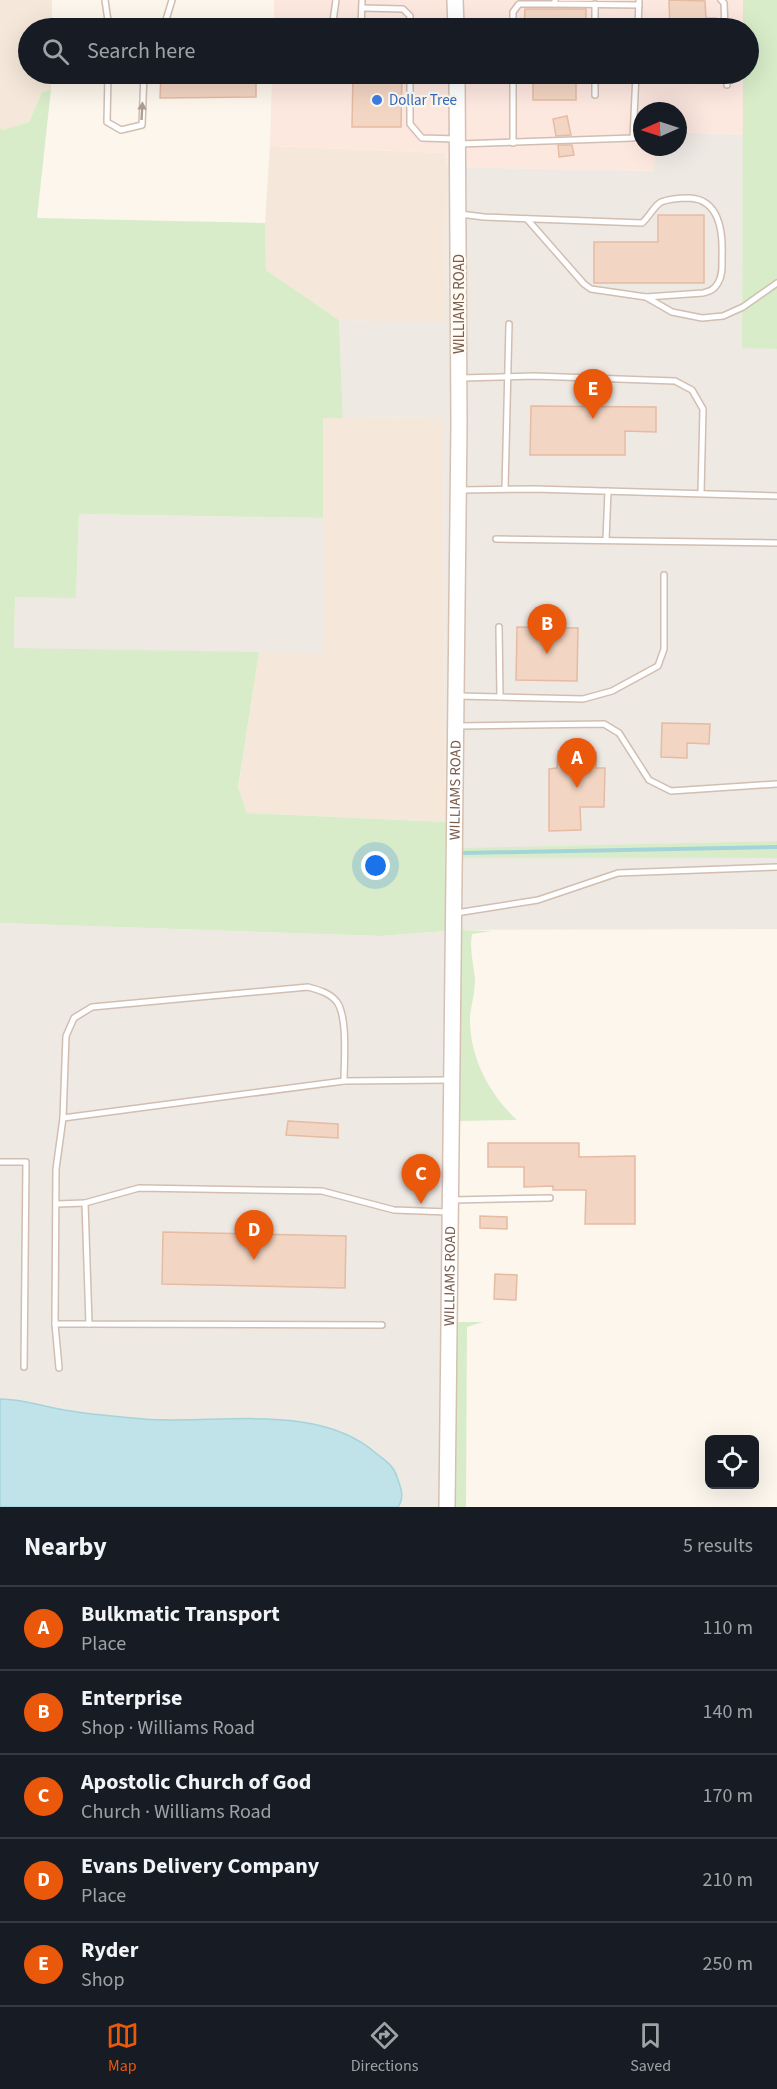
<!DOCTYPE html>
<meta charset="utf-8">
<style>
:root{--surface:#171b24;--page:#20242c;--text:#f1f3f6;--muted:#9ea1a6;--line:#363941;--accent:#ea580c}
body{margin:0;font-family:"Source Sans 3",sans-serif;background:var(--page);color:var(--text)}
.controls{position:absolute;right:18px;bottom:18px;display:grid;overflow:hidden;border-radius:9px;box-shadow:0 6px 24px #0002}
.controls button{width:54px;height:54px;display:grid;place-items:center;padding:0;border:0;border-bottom:2px solid var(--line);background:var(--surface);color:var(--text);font:30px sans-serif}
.compass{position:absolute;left:633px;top:102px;width:54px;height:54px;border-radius:50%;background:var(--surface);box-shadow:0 6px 24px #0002;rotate:267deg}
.you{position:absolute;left:376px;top:866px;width:21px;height:21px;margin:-15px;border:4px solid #fff;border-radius:50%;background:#1a73e8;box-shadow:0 0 0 9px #1a73e833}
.badge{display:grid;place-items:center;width:39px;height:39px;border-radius:50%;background:var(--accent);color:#fff;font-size:20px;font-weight:700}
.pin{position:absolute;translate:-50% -50px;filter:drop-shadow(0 2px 3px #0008)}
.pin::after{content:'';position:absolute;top:32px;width:21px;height:18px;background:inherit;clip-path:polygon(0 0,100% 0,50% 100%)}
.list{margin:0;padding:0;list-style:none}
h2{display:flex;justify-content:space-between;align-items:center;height:78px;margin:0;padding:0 24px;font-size:26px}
h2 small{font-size:20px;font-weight:400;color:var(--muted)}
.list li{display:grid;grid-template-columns:39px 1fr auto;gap:18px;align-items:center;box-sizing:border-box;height:84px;padding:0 24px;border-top:2px solid var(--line)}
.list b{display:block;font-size:22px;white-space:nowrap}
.list p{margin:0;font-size:20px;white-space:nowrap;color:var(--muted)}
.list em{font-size:20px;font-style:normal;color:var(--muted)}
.icon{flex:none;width:33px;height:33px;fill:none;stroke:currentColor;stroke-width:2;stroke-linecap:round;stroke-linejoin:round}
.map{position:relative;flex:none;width:777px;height:1507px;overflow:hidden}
.search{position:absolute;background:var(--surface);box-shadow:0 6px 24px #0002;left:18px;right:18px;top:18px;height:66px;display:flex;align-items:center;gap:15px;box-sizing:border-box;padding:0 21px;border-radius:33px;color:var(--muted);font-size:22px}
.sheet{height:498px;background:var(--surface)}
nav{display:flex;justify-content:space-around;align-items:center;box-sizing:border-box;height:84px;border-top:2px solid var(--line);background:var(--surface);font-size:16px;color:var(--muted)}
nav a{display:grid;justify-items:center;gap:3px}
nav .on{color:var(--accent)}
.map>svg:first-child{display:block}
.residential{fill:#f5e8da}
.commercial{fill:#fde8e0}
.industrial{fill:#efe9e4}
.green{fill:#d8ecc9}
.water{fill:#bfe3e8;stroke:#a5d3da;stroke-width:1.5}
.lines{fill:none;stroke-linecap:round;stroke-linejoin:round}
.stream{stroke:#a5d3da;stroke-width:4}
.building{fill:#f3d5c3;stroke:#e6bba3;stroke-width:1.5}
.service-casing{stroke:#d1beb0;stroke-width:8}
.secondary-casing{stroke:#d6c0b0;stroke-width:18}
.service{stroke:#fff;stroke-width:5}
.secondary{stroke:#fff;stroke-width:15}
.oneway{fill:#af9d94}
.shop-dot{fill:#3f7fe0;stroke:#fffaf3;stroke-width:2}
.labels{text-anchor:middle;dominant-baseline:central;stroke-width:4.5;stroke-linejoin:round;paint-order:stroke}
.shop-label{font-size:15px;fill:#366cbe;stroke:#fffaf3;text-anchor:start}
.street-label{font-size:15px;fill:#7a5c4d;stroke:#fffaf3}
</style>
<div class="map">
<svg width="777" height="1507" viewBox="0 0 777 1507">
<rect width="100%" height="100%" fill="#fdf6ec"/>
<g class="residential">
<path d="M0,0h52v28h-24v46h23v15l-9,3 -13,30 -27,8 -2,-3z"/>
<path d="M270,146l175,7 2,14 -1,156 -107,-3 -73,-50 -1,-47z"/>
<path d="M444,417l1,405 -198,-9 -9,-24 21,-137h64v-234z"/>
</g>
<g class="commercial">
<rect x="274" y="0" width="469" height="28"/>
<path d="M272,74h471v61l-65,-3v-21h-36v36h13v24l-208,-4 -2,-14 -175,-7z"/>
</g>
<g class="industrial">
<path d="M678,132l65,3 -1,212 35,2v492l-332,8 -1,-432 -101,1 -4,-98 107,2 1,-155 207,4 1,-24h23z"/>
<path d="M79,514l244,4v135l-309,-4 1,-52h61z"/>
<path d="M461,858h316v71l-318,1 -3,577h-456v-584l381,13 78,-6z"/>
</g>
<g class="green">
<path d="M743,0h34v349l-35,-1 1,-274h5v-46h-5z"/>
<path d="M51,89l-14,129 228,5 1,47 73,50 4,98h-20v100l-244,-4 -3,84 -61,-1 -1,51 245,4 -21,136 9,25 198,9 1,109 -65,5 -381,-13v-796l2,3 27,-8 13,-30z"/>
<path d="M777,841v17h-316v-10z"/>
<path d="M459,930l33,1 -20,3c-3,16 2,31 3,46 0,13 -4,25 -5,37 -1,39 19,77 47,103l-59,1z"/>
<path d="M457,1322h26l-16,5 -1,180h-10z"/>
</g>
<path class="water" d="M0,1399c25,0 47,9 71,12 24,4 49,6 73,8 72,6 174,-18 233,35 9,7 17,12 20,23 4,11 8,20 1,30h-398z"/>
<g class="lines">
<path class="stream" d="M464,853l313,-6"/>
</g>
<g class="building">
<path d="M669,0l36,1 1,17h10v10h-46z"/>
<path d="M525,9h61v19h-62z"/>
<path d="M161,74h95v23l-96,1z"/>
<path d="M353,74h49l-1,53h-49z"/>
<rect x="533" y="74" width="43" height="26"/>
<path d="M567,116l4,19 -15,1 -3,-17z"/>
<path d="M558,145h14l2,10 -15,2z"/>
<path d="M658,215h46v68h-110v-41h64z"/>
<path d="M531,406l125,1v25l-31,-1v24h-95z"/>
<path d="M517,627l61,1 -1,53 -61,-1z"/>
<path d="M662,723l48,1 -1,20 -22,-1v15l-26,-1z"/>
<path d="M558,751l38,1v16h9l-1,39h-24l1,23 -32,1v-62l8,-1z"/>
<path d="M288,1121l50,3v14l-52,-3z"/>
<path d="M488,1143h91v14l56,-1v68h-50l1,-34h-33v-4l-29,1v-20h-36z"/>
<path d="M480,1216l27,1v12l-27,-1z"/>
<path d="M163,1232l183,4 -1,52 -183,-4z"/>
<path d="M495,1274l22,1 -1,25 -22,-1z"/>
</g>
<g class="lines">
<defs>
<g id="service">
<path d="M105,0l4,28"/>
<path d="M555,0v4l84,1"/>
<path d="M721,0l3,3 1,25"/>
<path d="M362,8l41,1 7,7v12"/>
<path d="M157,28l8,-5 7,-23"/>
<path d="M332,28l4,-28"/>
<path d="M361,28l1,-28"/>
<path d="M513,28v-16l6,-8h36"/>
<path d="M595,28v-24"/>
<path d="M638,28l1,-28"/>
<path d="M108,74l-1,48 14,8 21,-5 2,-51"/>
<path d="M410,74v50l12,14 34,1"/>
<path d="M513,74v69"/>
<path d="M727,74v11"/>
<path d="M595,95v-21"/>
<path d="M459,144l174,-6 3,-64"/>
<path d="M460,214l24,3 158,6c7,-6 12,-17 19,-21 8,-3 20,-4 28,-4 30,1 34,33 33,57 0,10 1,20 -4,28 -4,7 -8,8 -15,10l-57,4"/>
<path d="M527,219l57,65 7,5 55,8 26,15 30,6 21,-2 20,-9 34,-24"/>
<path d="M461,378l73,-2 141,5 17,9 11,19 -2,84"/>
<path d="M505,489l4,-165"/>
<path d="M460,490l74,-1 243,7"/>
<path d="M496,539l281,4"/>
<path d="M606,540l2,-49"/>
<path d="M499,627l1,70"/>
<path d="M458,696l125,3 29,-8 46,-25 6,-17v-74"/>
<path d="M459,726l145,-2 15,9 30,47 22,11 106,-7"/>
<path d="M456,913l82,-13 80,-27 159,-6"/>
<path d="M63,1118l3,-82 8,-18 18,-11 216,-20c11,3 22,6 29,15 11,16 7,60 7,79"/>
<path d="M0,1162h26l-2,205"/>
<path d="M452,1200l98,-2"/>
<path d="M56,1204l29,-1"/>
<path d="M55,1324h34"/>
<path d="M382,1325l-293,-1 -4,-121 54,-15 183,3 72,19 54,2"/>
<path d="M59,1368l-4,-44 1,-155 7,-51 281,-37 106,-1"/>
</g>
<g id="secondary">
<path d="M455,0l1,28"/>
<path id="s1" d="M447,1507l12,-1083 -2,-350"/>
</g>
</defs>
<use href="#service" class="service-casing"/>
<use href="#secondary" class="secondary-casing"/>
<use href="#service" class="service"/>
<use href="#secondary" class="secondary"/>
</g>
<defs><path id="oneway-solid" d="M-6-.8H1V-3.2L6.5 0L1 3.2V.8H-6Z" transform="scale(1.5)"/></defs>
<use class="oneway" href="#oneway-solid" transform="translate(142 111) rotate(-87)"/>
<circle class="shop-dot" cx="377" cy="100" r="6"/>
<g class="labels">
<g class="shop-label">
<text x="389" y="100">Dollar Tree</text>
</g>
<g class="street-label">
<text transform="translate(459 304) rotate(-90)">WILLIAMS ROAD</text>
<text stroke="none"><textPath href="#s1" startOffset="717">WILLIAMS ROAD</textPath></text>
<text stroke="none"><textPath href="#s1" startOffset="231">WILLIAMS ROAD</textPath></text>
</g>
</g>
</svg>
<div class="controls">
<button><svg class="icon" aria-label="locate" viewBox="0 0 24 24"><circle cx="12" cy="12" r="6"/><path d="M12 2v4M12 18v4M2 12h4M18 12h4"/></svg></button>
</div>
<svg class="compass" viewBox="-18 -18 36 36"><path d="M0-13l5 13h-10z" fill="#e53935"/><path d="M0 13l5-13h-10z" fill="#9ea1a6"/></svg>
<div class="you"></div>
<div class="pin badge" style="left:577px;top:788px">A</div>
<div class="pin badge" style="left:547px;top:654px">B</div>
<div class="pin badge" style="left:421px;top:1204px">C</div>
<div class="pin badge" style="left:254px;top:1260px">D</div>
<div class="pin badge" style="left:593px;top:419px">E</div>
<div class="search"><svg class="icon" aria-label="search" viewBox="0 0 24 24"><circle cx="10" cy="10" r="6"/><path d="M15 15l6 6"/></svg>Search here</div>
</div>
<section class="sheet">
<h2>Nearby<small>5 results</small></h2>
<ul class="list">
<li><span class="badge">A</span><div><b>Bulkmatic Transport</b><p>Place</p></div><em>110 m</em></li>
<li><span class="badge">B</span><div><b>Enterprise</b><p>Shop · Williams Road</p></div><em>140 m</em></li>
<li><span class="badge">C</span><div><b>Apostolic Church of God</b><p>Church · Williams Road</p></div><em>170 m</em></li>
<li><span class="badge">D</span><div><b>Evans Delivery Company</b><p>Place</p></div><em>210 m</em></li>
<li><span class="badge">E</span><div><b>Ryder</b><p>Shop</p></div><em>250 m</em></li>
</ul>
</section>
<nav>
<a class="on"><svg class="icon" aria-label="map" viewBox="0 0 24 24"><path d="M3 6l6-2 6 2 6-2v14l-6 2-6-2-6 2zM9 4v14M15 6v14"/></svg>Map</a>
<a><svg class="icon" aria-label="directions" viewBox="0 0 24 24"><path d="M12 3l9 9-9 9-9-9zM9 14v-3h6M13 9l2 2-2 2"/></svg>Directions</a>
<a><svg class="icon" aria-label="saved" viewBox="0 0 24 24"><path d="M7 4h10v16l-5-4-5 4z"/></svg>Saved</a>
</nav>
